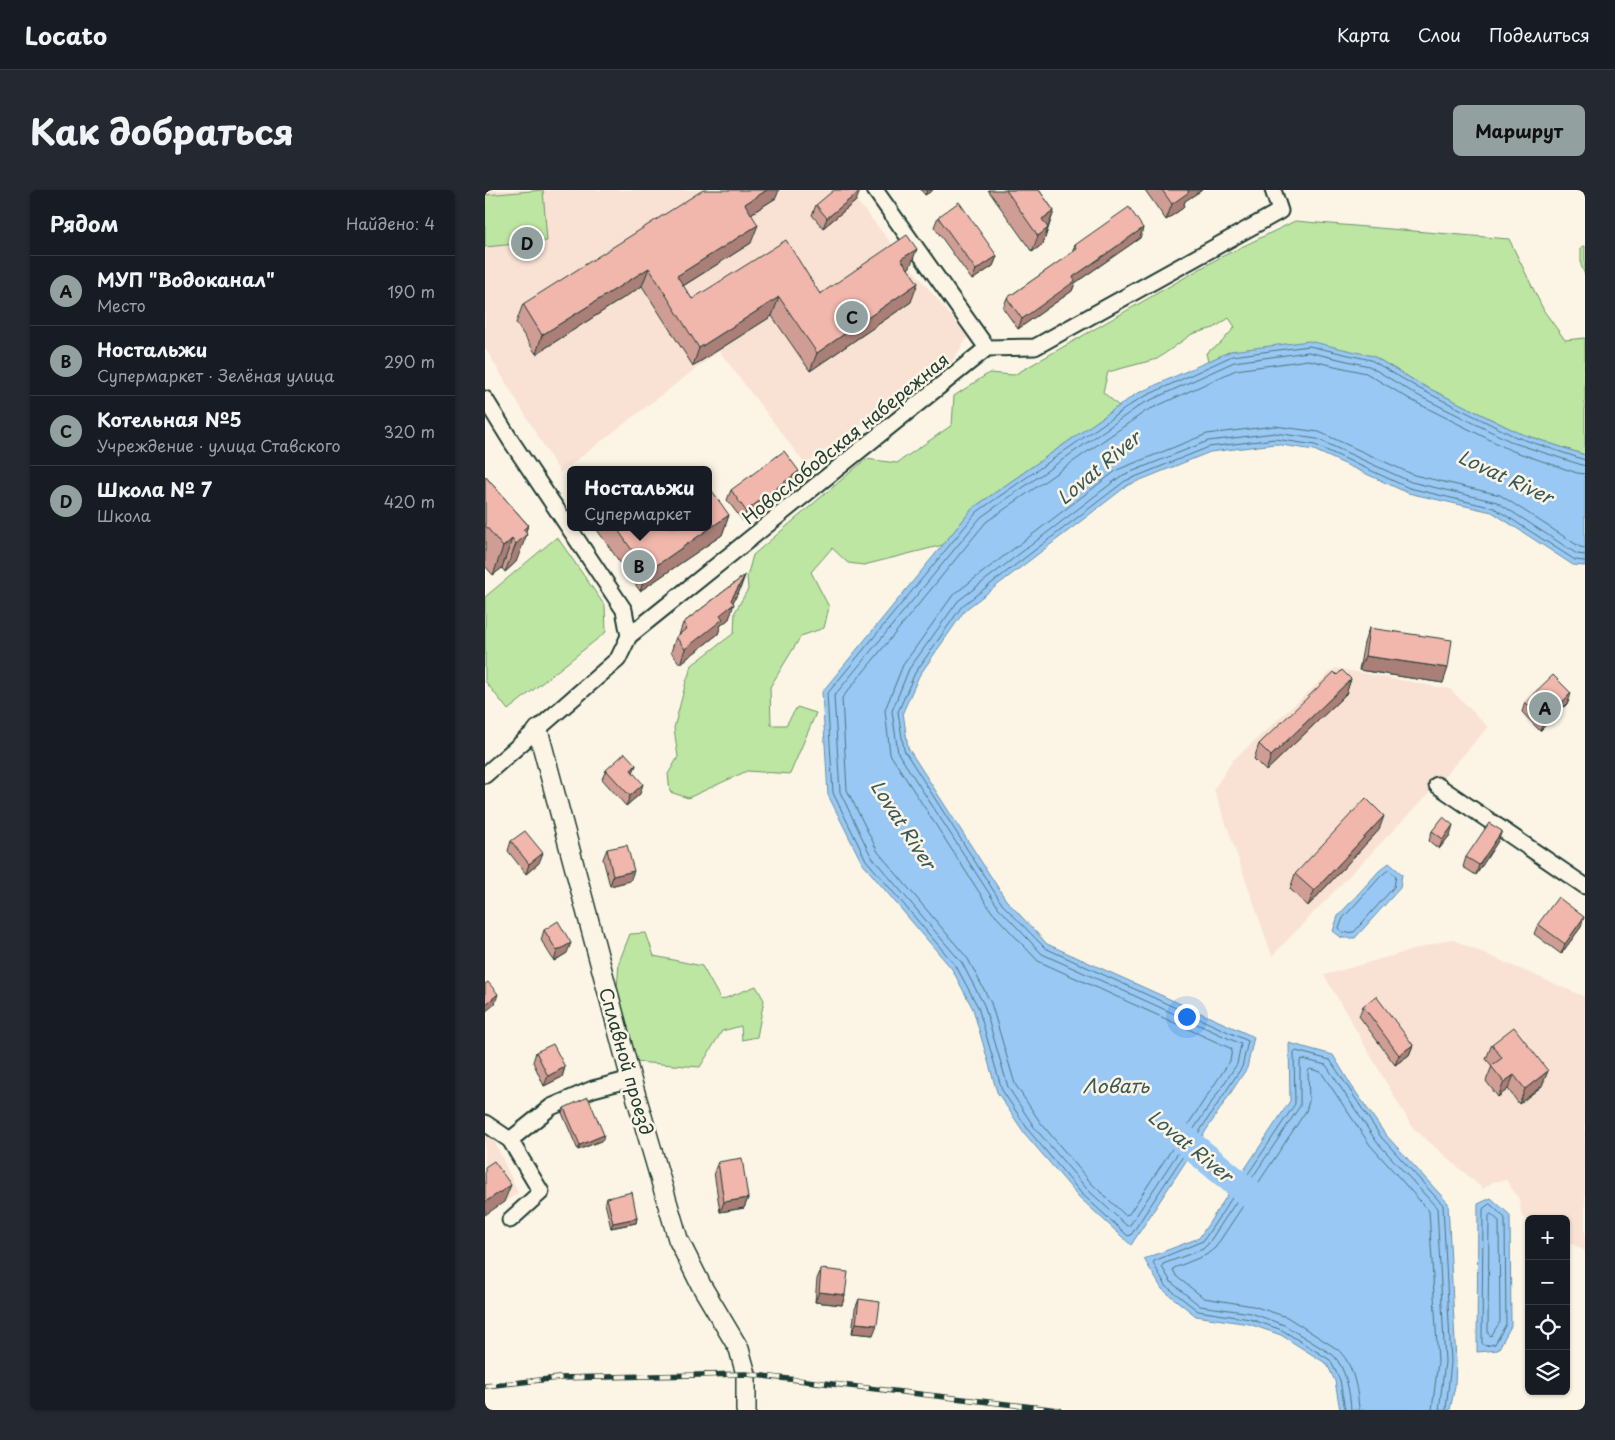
<!DOCTYPE html>
<html lang="ru">
<meta charset="utf-8">
<style>
:root{--surface:#171b24;--page:#242831;--text:#f1f3f6;--muted:#9ea1a6;--line:#363941;--accent:#92a19f}
body{margin:0;font-family:"Playpen Sans",sans-serif;background:var(--page);color:var(--text)}
.controls{position:absolute;right:15px;bottom:15px;display:grid;overflow:hidden;border-radius:8px;box-shadow:0 1px 4px #0004}
.controls button{width:45px;height:45px;display:grid;place-items:center;padding:0;border:0;border-bottom:1px solid var(--line);background:var(--surface);color:var(--text);font:25px sans-serif}
.you{position:absolute;left:701px;top:826px;width:18px;height:18px;margin:-12px;border:4px solid #fff;border-radius:50%;background:#1a73e8;box-shadow:0 0 0 8px #1a73e833}
.badge{display:grid;place-items:center;width:32px;height:32px;border-radius:50%;background:var(--accent);color:#111;font-size:16px;font-weight:700}
.pin{position:absolute;translate:-50% -50%;border:2px solid #fff;box-shadow:0 1px 5px #0006}
.popup{position:absolute;left:82px;top:276px;width:145px;height:65px;box-sizing:border-box;display:grid;place-content:center;border-radius:8px;background:var(--surface);filter:drop-shadow(0 1px 4px #0005);font-size:16px;white-space:nowrap;color:var(--muted)}
.popup b{font-size:19px;color:var(--text)}
.popup::after{content:'';position:absolute;left:50%;top:100%;margin-left:-10px;border:10px solid transparent;border-top-color:var(--surface)}
.list{margin:0;padding:0;list-style:none}
h2{display:flex;justify-content:space-between;align-items:center;height:65px;margin:0;padding:0 20px;font-size:21px}
h2 small{font-size:16px;font-weight:400;color:var(--muted)}
.list li{display:grid;grid-template-columns:32px 1fr auto;gap:15px;align-items:center;box-sizing:border-box;height:70px;padding:0 20px;border-top:1px solid var(--line)}
.list b{display:block;font-size:19px;white-space:nowrap}
.list p{margin:0;font-size:16px;white-space:nowrap;color:var(--muted)}
.list em{font-size:16px;font-style:normal;color:var(--muted)}
.icon{flex:none;width:28px;height:28px;fill:none;stroke:currentColor;stroke-width:2;stroke-linecap:round;stroke-linejoin:round}
.map{position:relative;flex:none;width:1100px;height:1220px;overflow:hidden;border-radius:8px}
header{display:flex;align-items:center;gap:30px;box-sizing:border-box;height:70px;padding:0 25px;background:var(--surface);border-bottom:1px solid var(--line)}
header strong{font-size:24px}
nav{display:flex;gap:28px;margin-inline-start:auto;font-size:18px}
.intro{display:flex;align-items:center;justify-content:space-between;box-sizing:border-box;height:120px;padding:0 30px}
h1{margin:0;font-size:35px}
.button{padding:12px 22px;border-radius:8px;background:var(--accent);color:#111;font-size:18px;font-weight:700}
main{display:flex;gap:30px;padding:0 30px}
aside{flex:1;background:var(--surface);border-radius:8px;box-shadow:0 1px 4px #0004}
.map>svg:first-child{display:block}
.built{fill:#f9e2d4}
.green{fill:#bde6a2;stroke:#6e926b}
.water{fill:#98c8f3;stroke:#6890a7}
.lines{fill:none;stroke-linecap:round;stroke-linejoin:round}
.shore{stroke:#4f7580;stroke-width:1}
.river{stroke:#98c8f3;stroke-width:29}
.minor-casing{stroke:#1f3d34;stroke-width:19}
.tertiary-casing{stroke:#1f3d34;stroke-width:22}
.minor{stroke:#fcf5e5;stroke-width:15}
.tertiary{stroke:#fcf5e5;stroke-width:19}
.rail-casing{stroke:#1f3d34;stroke-width:5.5}
.rail{stroke:#fcf5e5;stroke-width:4;stroke-dasharray:11;stroke-linecap:butt}
.wall{fill:#cf9d94;stroke:#1f3d34}
.shaded-wall{fill:#a97f78;stroke:#1f3d34}
.building{fill:#f1b6ac;stroke:#1f3d34}
.labels{text-anchor:middle;dominant-baseline:central;stroke-width:5;stroke-linejoin:round;paint-order:stroke}
.street-label{font-size:18px;fill:#1f3d34;stroke:#fcf5e5}
.water-label{font-size:19px;font-style:italic;fill:#37595a;stroke:#fcf5e5}
</style>
<header>
<strong>Locato</strong>
<nav><a>Карта</a><a>Слои</a><a>Поделиться</a></nav>
</header>
<div class="intro"><h1>Как добраться</h1><a class="button">Маршрут</a></div>
<main>
<aside>
<h2>Рядом<small>Найдено: 4</small></h2>
<ul class="list">
<li><span class="badge">A</span><div><b>МУП &quot;Водоканал&quot;</b><p>Место</p></div><em>190 m</em></li>
<li><span class="badge">B</span><div><b>Ностальжи</b><p>Супермаркет · Зелёная улица</p></div><em>290 m</em></li>
<li><span class="badge">C</span><div><b>Котельная №5</b><p>Учреждение · улица Ставского</p></div><em>320 m</em></li>
<li><span class="badge">D</span><div><b>Школа № 7</b><p>Школа</p></div><em>420 m</em></li>
</ul>
</aside>
<div class="map">
<svg width="1100" height="1220" viewBox="0 0 1100 1220">
<rect width="100%" height="100%" fill="#fcf5e5"/>
<filter id="ink" filterUnits="userSpaceOnUse"><feTurbulence type="fractalNoise" baseFrequency=".02" numOctaves="2"/><feDisplacementMap in="SourceGraphic" scale="10" xChannelSelector="R" yChannelSelector="G"/><feConvolveMatrix kernelMatrix="1 2 1 2 8 2 1 2 1" color-interpolation-filters="sRGB"/></filter>
<g filter="url(#ink)">
<g class="built">
<path d="M0,0h363l120,147 -17,26 -146,101 -86,-113 -159,122 -75,-125z"/>
<path d="M850,478l115,21 38,38 -51,58 -165,171 -58,-167 19,-29z"/>
<path d="M966,749l132,57h2v255l-19,-10v-22h-37v2l-7,-4 -3,-18 -13,-19 -13,2 -10,7 -71,-62 -88,-152z"/>
<path d="M0,940l10,12 23,51 -33,22z"/>
</g>
<g class="green">
<path d="M58,0l4,51 -62,6v-52z"/>
<path d="M810,31l214,18 35,72 21,29 20,-2v117l-66,-22 -97,-48 -49,-29 -142,-5 -23,11 -2,-9 14,-9 15,-17 -6,-9 -15,10 -22,6 -35,25 -49,13 -5,20 16,14 -146,102 -30,37 -79,20 -16,-2 -16,-15 -21,24 18,35 -5,21 -23,8 -31,51 1,38h15l11,-18 19,6 -26,61 -43,-3 -59,27 -18,-6 -2,-18 10,-17 -4,-29 12,-46 6,-17 42,-32 1,-21 13,-23 -1,-12 6,-22 113,-96 31,4 55,-38 2,-29 35,-23 25,2 205,-117z"/>
<path d="M1100,56v29l-4,-10v-18z"/>
<path d="M72,347l48,69 1,26 -98,78 -23,-29v-84z"/>
<path d="M161,743l8,23 48,10 19,34 35,-14 8,14 -7,37 -15,3 -1,-14 -19,5 -22,36 -65,-5 -18,-73 2,-27 11,-28z"/>
</g>
<g class="water">
<path d="M824,151l64,15 49,29 97,48 66,22v111l-12,-1 -81,-53 -84,-19 -94,-43 -39,-6 -65,8 -82,33 -163,125 -46,66 -16,36 5,36 98,152 41,44 207,93 -7,31 -116,177 -52,-48 -54,-63 -28,-42 -24,-83 -21,-40 -90,-106 -34,-68 -6,-103 151,-184 163,-114 95,-43z"/>
<path d="M904,673l13,11 -2,14 -45,50h-13l-9,-7 5,-15 41,-45z"/>
<path d="M804,853l44,12 18,30 34,49 63,69 8,159 -1,24 -5,24h-110l-5,-29 -8,-17 -46,-29 -32,-11 -53,-8 -34,-27 -18,-30 55,-21 91,-137z"/>
<path d="M1006,1008l19,17 1,111 -13,24 -21,2 1,-148z"/>
</g>
<g class="lines">
<g class="shore">
<path d="M1100,270l-69,-23 -96,-48 -49,-29 -62,-14 -77,10 -93,43 -162,113 -150,182 6,99 33,67 90,106 22,41 24,83 27,41 53,63 46,42 3,-1 111,-168 6,-26 -203,-93 -43,-44 -98,-154 -6,-38 17,-39 47,-67 163,-125 84,-34 66,-8 40,6 94,43 85,20 81,52 10,1"/>
<path d="M1100,276l-71,-23 -97,-48 -48,-29 -61,-14 -74,10 -92,42 -161,113 -147,179 6,96 31,64 91,107 22,42 24,82 26,40 53,62 40,37 3,-1 107,-161 4,-20 -199,-90 -44,-47 -100,-154 -6,-42 17,-42 49,-68 163,-125 87,-35 67,-8 42,6 94,43 86,20 80,52 8,1"/>
<path d="M1100,284l-8,-1 -67,-23 -97,-49 -47,-28 -58,-13 -72,10 -90,41 -160,111 -144,176 5,92 31,62 90,107 23,44 24,81 25,38 52,62 33,31 4,-1 101,-153 2,-12 -194,-88 -46,-49 -102,-158 -5,-44 18,-45 50,-70 164,-125 90,-36 68,-8 44,6 95,43 86,20 80,52 5,1"/>
<path d="M904,680l7,6 -2,11 -40,45 -11,1 -4,-5 4,-10 39,-43z"/>
<path d="M1005,1014l15,14 1,106 -11,20 -10,2 -3,-3 1,-134z"/>
<path d="M1006,1024l8,7 1,101 -9,14 -3,-2 1,-118z"/>
<path d="M860,1220l-5,-30 -10,-20 -48,-30 -32,-11 -52,-8 -32,-25 -13,-23 1,-2 49,-20 92,-137 -1,-51 2,-2 34,9 51,77 62,68 8,157 -5,48"/>
<path d="M866,1220c-1,-18 -5,-42 -18,-55l-49,-30 -33,-12 -51,-7 -29,-24 -9,-15 1,-3 40,-15 5,-5 92,-138v-45l2,-2 24,6 50,76 61,67 8,154 -6,48"/>
<path d="M874,1220c-1,-20 -6,-48 -22,-61l-50,-32 -34,-11 -49,-8 -27,-21 -4,-7 1,-2 32,-13 9,-7 91,-137 3,-10 -1,-30 2,-2 11,3 49,73 59,66 9,151 -6,48"/>
</g>
<path class="river" d="M680,934l101,83"/>
<defs>
<g id="minor">
<path d="M390,0l112,158"/>
<path d="M0,209l26,42 113,169 5,26"/>
<path d="M0,585l133,-116 11,-23 358,-288 48,-1 245,-136 -7,-21"/>
<path d="M952,595l148,101"/>
<path d="M0,933l25,17"/>
<path d="M25,1030l31,-28 -31,-52 41,-33 42,-18 38,-10"/>
</g>
<path id="tertiary" d="M53,540l93,349 47,160 23,46 38,64 7,25v36"/>
</defs>
<use href="#minor" class="minor-casing"/>
<use href="#tertiary" class="tertiary-casing"/>
<use href="#minor" class="minor"/>
<use href="#tertiary" class="tertiary"/>
<defs>
<path id="rail" d="M0,1196l74,-8 187,-4 313,36"/>
</defs>
<use href="#rail" class="rail-casing"/>
<use href="#rail" class="rail"/>
</g>
<g class="wall">
<path d="M436,0h12l-8,5z"/>
<path d="M503,0h51l15,21 -11,33 -11,8z"/>
<path d="M660,0h57l-17,11 -2,7 -17,12z"/>
<path d="M291,8l-25,16v29l-68,43 9,13 128,-5 90,-27 -2,2 3,33 -101,69 -38,-55 -79,50 -51,-80 -106,68 -20,-31 7,-19z"/>
<path d="M371,11l-33,27 -11,-13 4,-10z"/>
<path d="M453,27l59,39 -4,10 -21,14 -38,-53z"/>
<path d="M658,38l-3,10 -65,45 -3,8 -54,38 -15,-21 4,-10 65,-45 3,-8z"/>
<path d="M0,286l43,49 -12,37 -11,10 -3,-4 -9,7 -8,-9z"/>
<path d="M311,291l-53,40 -16,-21 4,-10z"/>
<path d="M244,325l-7,20 -82,56 -45,-64h113z"/>
<path d="M260,385l-5,14 -7,13 -4,17 -8,6 -3,9 -38,30 -9,-12 5,-15 3,-2 4,-12z"/>
<path d="M884,438l74,55 -84,-13 5,-27z"/>
<path d="M852,485l14,4 -5,15 -80,77 -12,-12 5,-15z"/>
<path d="M1040,512l43,1 -28,28 -18,-19z"/>
<path d="M151,575l-3,7 7,22 -14,12 -24,-27 4,-9z"/>
<path d="M894,640l-71,76 -18,-17 5,-15z"/>
<path d="M947,641l18,4 -11,14 -10,-8z"/>
<path d="M26,651l28,22 -13,11 -18,-23z"/>
<path d="M1013,651l-22,34 -13,-8 3,-10z"/>
<path d="M122,659l23,32 -20,5 -7,-27z"/>
<path d="M1053,734l43,3 -20,27 -27,-20z"/>
<path d="M59,740l23,23 -13,8 -13,-21z"/>
<path d="M878,816l50,39 -4,10 -14,10 -36,-49z"/>
<path d="M1007,854l50,42 -23,18 -11,-15 -10,8 -12,-16 6,-15 -6,-7z"/>
<path d="M51,862l29,15 -3,10 -18,9 -11,-24z"/>
<path d="M79,918l39,32 -25,10 -16,-37z"/>
<path d="M233,972l30,36 -4,10 -24,4 -6,-40z"/>
<path d="M122,1008l30,20 -1,5 -25,5 -6,-25z"/>
<path d="M336,1079l24,26 -3,10 -27,-3 2,-23z"/>
<path d="M374,1109l14,36 -21,-2 3,-24z"/>
</g>
<g class="shaded-wall">
<path d="M282,0h12l-3,8 -38,24 7,-18z"/>
<path d="M442,0h6l-8,5z"/>
<path d="M701,0h16l-17,11 -2,7 -17,12 6,-16z"/>
<path d="M375,1l-4,10 -33,27 4,-10z"/>
<path d="M569,21l-6,16 -11,8 5,-16z"/>
<path d="M273,35l-7,18 -81,51 7,-18z"/>
<path d="M563,38l-5,16 -11,8 6,-16z"/>
<path d="M658,38l-3,10 -65,45 -3,8 -54,38 4,-10 51,-42z"/>
<path d="M432,59l-7,18 -15,11 6,-19z"/>
<path d="M512,66l-4,10 -21,14 4,-10z"/>
<path d="M164,78l-7,18 -106,68 6,-19z"/>
<path d="M433,93l-7,19 -101,69 7,-18z"/>
<path d="M294,107l-7,19 -79,50 6,-18z"/>
<path d="M314,281l-3,10 -53,40 3,-10z"/>
<path d="M244,325l-7,20 -82,56 7,-19z"/>
<path d="M43,335l-4,12 3,-3 -11,28 -11,10 11,-28 7,-14z"/>
<path d="M27,349l-10,29 -9,7 10,-28z"/>
<path d="M260,385l-5,14 -10,19 4,-4 -5,15 -8,6 -3,9 -38,30 5,-15 46,-49z"/>
<path d="M880,466l83,12 -5,15 -84,-13z"/>
<path d="M866,489l-5,15 -80,77 5,-15z"/>
<path d="M1086,503l-3,10 -28,28 4,-10z"/>
<path d="M151,575l-4,10 -1,-5z"/>
<path d="M158,594l-3,10 -14,12 4,-10z"/>
<path d="M899,626l-5,14 -71,76 6,-15z"/>
<path d="M968,635l-3,10 -11,14 4,-10z"/>
<path d="M1017,641l-4,10 -22,34 3,-10z"/>
<path d="M58,663l-4,10 -13,11 3,-10z"/>
<path d="M149,681l-4,10 -20,5 3,-10z"/>
<path d="M1099,727l-3,10 -20,27 4,-10z"/>
<path d="M86,753l-4,10 -13,8 3,-10z"/>
<path d="M13,804l-3,10 -10,8v-7z"/>
<path d="M928,855l-4,10 -14,10 4,-10z"/>
<path d="M80,877l-3,10 -18,9 4,-10z"/>
<path d="M1063,881l-6,15 -23,18 6,-15z"/>
<path d="M1029,885l-6,14 -10,8 6,-15z"/>
<path d="M119,945l-1,5 -25,10 2,-5z"/>
<path d="M26,995l-7,17 -19,13v-13z"/>
<path d="M263,1008l-4,10 -24,4 4,-10z"/>
<path d="M152,1028l-1,5 -25,5 2,-5z"/>
<path d="M334,1102l26,3 -3,10 -27,-3z"/>
<path d="M371,1133l21,2 -4,10 -21,-2z"/>
</g>
<g class="building">
<path d="M218,0h64l-22,14 13,21 -81,51 15,23 94,-59 34,54 87,-59 10,14 -16,10 17,24 -101,70 -38,-56 -80,51 -50,-80 -107,67 -19,-31z"/>
<path d="M349,0h25l1,1 -33,27 -11,-13z"/>
<path d="M521,0h33l15,21 -12,8 6,9 -10,8z"/>
<path d="M677,0h25l2,2 -17,12z"/>
<path d="M474,12l38,54 -21,14 -38,-53z"/>
<path d="M644,17l14,21 -70,49 2,4 -53,38 -15,-21 70,-49 -2,-4z"/>
<path d="M299,261l15,20 -53,40 -15,-21z"/>
<path d="M0,286l43,49 -5,5 4,4 -11,10 -4,-5 -9,8 -18,-22z"/>
<path d="M223,295l21,30 -82,57 -31,-45h92z"/>
<path d="M260,385l-14,25 3,4 -14,11 3,4 -38,30 -9,-12 11,-9 -4,-5z"/>
<path d="M884,438l83,12 -4,28 -83,-12z"/>
<path d="M857,480l9,9 -80,77 -12,-12 75,-72 3,3z"/>
<path d="M1068,485l18,18 -27,28 -19,-19z"/>
<path d="M140,563l11,12 -5,5 12,14 -13,12 -24,-26z"/>
<path d="M881,608l18,18 -70,75 -19,-17z"/>
<path d="M958,627l10,8 -10,14 -11,-8z"/>
<path d="M1004,633l13,8 -23,34 -13,-8z"/>
<path d="M40,641l18,22 -14,11 -18,-23z"/>
<path d="M142,655l7,26 -21,5 -6,-27z"/>
<path d="M1073,707l26,20 -19,27 -27,-20z"/>
<path d="M73,731l13,22 -14,8 -13,-21z"/>
<path d="M3,792l10,12 -13,11v-21z"/>
<path d="M891,806l37,49 -14,10 -36,-49z"/>
<path d="M1029,837l34,44 -23,18 -11,-14 -10,7 -13,-16 11,-8 -10,-14z"/>
<path d="M68,854l12,23 -17,9 -12,-24z"/>
<path d="M103,907l16,38 -24,10 -16,-37z"/>
<path d="M257,968l6,40 -24,4 -6,-40z"/>
<path d="M9,971l17,24 -26,17v-35z"/>
<path d="M147,1002l5,26 -24,5 -6,-25z"/>
<path d="M336,1079l27,3 -3,23 -26,-3z"/>
<path d="M374,1109l21,3 -3,23 -21,-2z"/>
</g>
</g>
<g class="labels">
<g class="street-label">
<text transform="translate(360 248) rotate(-39)">Новослободская набережная</text>
<text transform="translate(142 871) rotate(74)">Сплавной проезд</text>
</g>
<g class="water-label">
<text transform="translate(613 277) rotate(-40)">Lovat River</text>
<text transform="translate(1021 286) rotate(25)">Lovat River</text>
<text transform="translate(419 634) rotate(57)">Lovat River</text>
<text x="631" y="895">Ловать</text>
<text transform="translate(706 955) rotate(39)">Lovat River</text>
</g>
</g>
</svg>
<div class="controls">
<button>+</button>
<button>−</button>
<button><svg class="icon" aria-label="locate" viewBox="0 0 24 24"><circle cx="12" cy="12" r="6"/><path d="M12 2v4M12 18v4M2 12h4M18 12h4"/></svg></button>
<button><svg class="icon" aria-label="layers" viewBox="0 0 24 24"><path d="M12 4l9 5-9 5-9-5zM3 14l9 5 9-5"/></svg></button>
</div>
<div class="you"></div>
<div class="pin badge" style="left:1060px;top:518px">A</div>
<div class="pin badge" style="left:154px;top:376px">B</div>
<div class="popup"><b>Ностальжи</b>Супермаркет</div>
<div class="pin badge" style="left:367px;top:127px">C</div>
<div class="pin badge" style="left:42px;top:53px">D</div>
</div>
</main>
